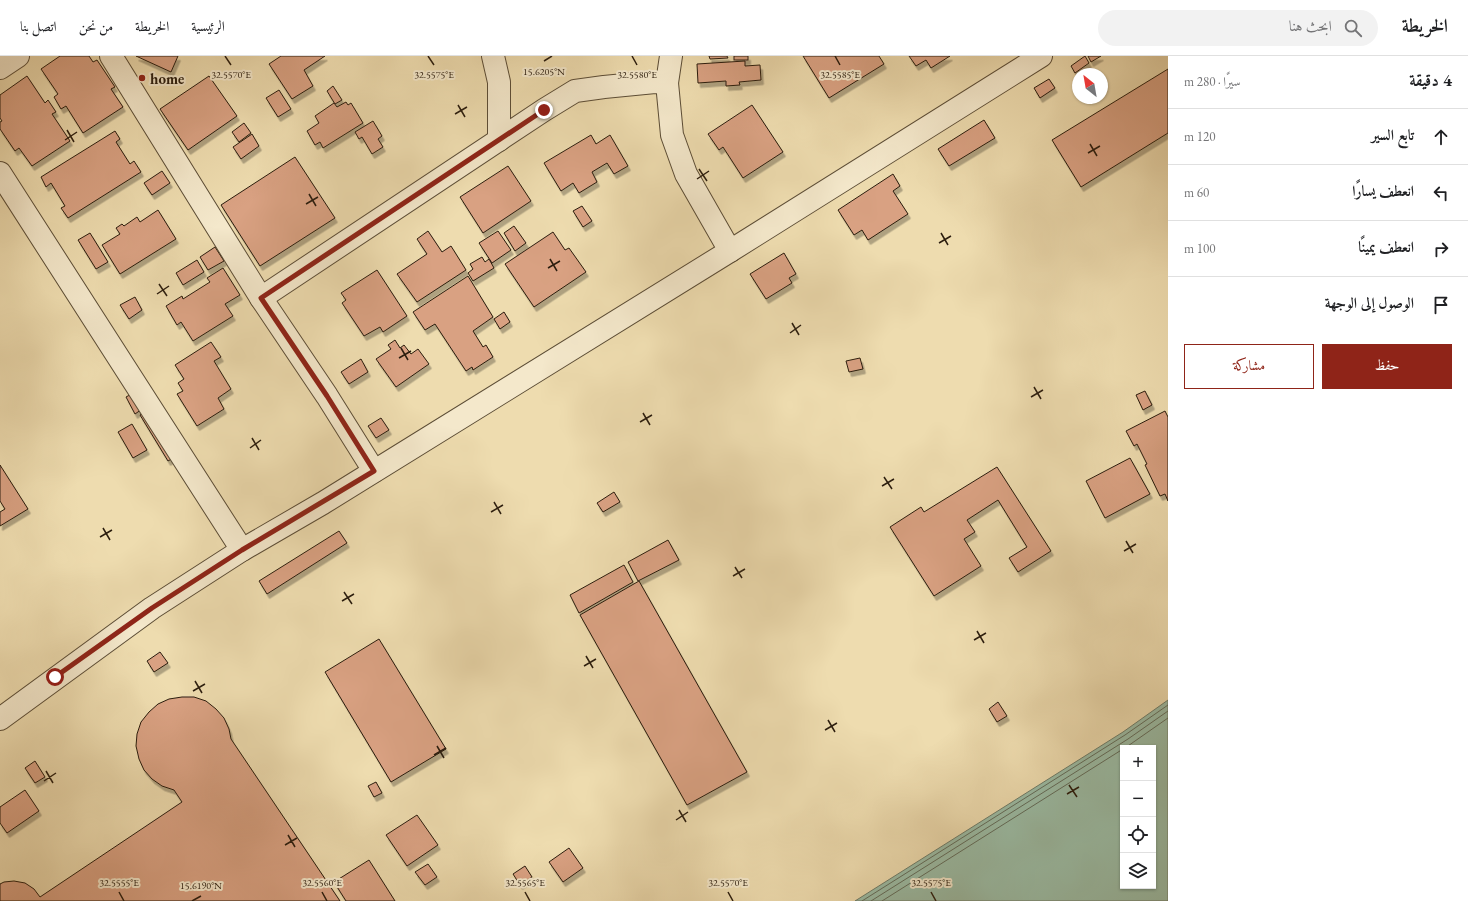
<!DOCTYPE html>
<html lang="ar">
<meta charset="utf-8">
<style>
:root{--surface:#fff;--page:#f2f2f2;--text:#202124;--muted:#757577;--line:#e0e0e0;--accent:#8f2418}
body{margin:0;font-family:"EB Garamond",Amiri,serif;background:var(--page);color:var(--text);direction:rtl}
.controls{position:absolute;right:12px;bottom:12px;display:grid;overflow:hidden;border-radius:0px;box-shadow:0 1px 3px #0004}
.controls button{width:36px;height:36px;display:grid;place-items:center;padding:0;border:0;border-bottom:1px solid var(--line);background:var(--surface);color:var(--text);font:20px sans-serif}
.compass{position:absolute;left:1072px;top:12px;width:36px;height:36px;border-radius:50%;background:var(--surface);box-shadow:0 1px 3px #0004;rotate:329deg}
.stop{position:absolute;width:12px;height:12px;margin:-9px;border:3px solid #8f2418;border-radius:50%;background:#fff}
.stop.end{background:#8f2418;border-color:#fff;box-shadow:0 1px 4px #0008}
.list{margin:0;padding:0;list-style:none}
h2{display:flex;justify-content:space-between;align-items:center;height:52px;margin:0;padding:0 16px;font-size:17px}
h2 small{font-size:13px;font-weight:400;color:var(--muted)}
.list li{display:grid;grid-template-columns:26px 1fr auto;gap:12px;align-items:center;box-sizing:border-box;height:56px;padding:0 16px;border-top:1px solid var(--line)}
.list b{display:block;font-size:15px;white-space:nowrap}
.list em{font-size:13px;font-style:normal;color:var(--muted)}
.actions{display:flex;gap:8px;padding:12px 16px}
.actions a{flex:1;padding:9px 0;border:1px solid var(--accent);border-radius:0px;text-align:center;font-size:14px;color:var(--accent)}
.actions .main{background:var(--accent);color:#fff}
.icon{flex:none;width:22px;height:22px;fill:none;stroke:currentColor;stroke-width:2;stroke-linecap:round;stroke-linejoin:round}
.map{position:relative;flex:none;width:1168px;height:845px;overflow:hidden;direction:ltr}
header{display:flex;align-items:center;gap:24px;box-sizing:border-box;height:56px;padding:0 20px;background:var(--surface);border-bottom:1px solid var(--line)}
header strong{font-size:19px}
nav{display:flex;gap:22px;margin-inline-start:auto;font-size:14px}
.search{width:280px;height:36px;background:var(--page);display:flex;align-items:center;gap:10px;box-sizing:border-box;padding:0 14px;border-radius:22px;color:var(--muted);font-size:15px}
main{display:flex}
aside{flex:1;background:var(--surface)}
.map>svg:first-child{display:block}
.water{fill:#9bbca5;stroke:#6e7c69;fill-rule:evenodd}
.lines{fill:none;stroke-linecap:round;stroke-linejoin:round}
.shore{stroke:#636c5a;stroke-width:1}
.building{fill:#d9a182;stroke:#2b1d0e;filter:url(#shadow)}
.minor-casing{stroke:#5c4d36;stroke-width:24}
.minor{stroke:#f4e8cb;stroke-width:22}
.route{stroke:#8f2418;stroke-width:5}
.ticks{fill:none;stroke:#2b1d0e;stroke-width:1.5}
.poi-dot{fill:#8f2418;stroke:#f4e8cb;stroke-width:1.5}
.labels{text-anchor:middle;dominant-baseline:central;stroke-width:4;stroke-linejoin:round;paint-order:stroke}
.poi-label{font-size:15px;font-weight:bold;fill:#2b1d0e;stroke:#f4e8cb;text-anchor:start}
.ticks-label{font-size:10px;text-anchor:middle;fill:#2b1d0e;stroke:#f4e8cb;stroke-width:4;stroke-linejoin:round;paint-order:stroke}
</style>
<header>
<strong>الخريطة</strong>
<div class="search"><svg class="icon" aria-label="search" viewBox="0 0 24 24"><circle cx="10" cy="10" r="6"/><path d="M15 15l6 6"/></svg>ابحث هنا</div>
<nav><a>الرئيسية</a><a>الخريطة</a><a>من نحن</a><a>اتصل بنا</a></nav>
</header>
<main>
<aside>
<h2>4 دقيقة<small>سيرًا · 280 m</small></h2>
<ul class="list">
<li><svg class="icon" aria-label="ahead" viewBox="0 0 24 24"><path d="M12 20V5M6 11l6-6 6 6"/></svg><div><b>تابع السير</b></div><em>120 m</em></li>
<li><svg class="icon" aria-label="left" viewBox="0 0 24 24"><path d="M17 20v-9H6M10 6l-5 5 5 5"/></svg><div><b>انعطف يسارًا</b></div><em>60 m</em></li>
<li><svg class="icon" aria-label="right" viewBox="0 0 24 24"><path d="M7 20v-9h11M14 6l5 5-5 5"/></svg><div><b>انعطف يمينًا</b></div><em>100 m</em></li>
<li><svg class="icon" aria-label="arrive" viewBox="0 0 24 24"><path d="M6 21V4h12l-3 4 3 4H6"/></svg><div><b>الوصول إلى الوجهة</b></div></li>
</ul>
<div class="actions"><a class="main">حفظ</a><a>مشاركة</a></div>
</aside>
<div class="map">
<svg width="1168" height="845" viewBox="0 0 1168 845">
<defs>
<filter id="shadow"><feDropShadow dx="2.5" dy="4.5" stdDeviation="0" flood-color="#0004"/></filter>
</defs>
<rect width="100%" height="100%" fill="#eedcaf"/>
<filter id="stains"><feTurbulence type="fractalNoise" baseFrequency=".005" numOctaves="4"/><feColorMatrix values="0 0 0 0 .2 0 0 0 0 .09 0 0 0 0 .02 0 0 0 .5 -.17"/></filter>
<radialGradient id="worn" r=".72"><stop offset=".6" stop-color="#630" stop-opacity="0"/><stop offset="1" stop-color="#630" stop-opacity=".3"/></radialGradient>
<path class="water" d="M1168,644v201h-313l268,-169zM1123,692h30v138h-30z"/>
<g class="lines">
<g class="shore">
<path d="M1125,692l43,-30"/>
<path d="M862,845l263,-166 43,-30"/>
<path d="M871,845l257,-162 40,-28"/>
<path d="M882,845l241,-152"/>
</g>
</g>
<g class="building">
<path d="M60,0h29l4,6 4,-2 18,27 -4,2 12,18 -40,26 -17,-27 -5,3 -7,-12 4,-3 -17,-25z"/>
<path d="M136,0h42l-7,16z"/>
<path d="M281,0h44l-21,14 9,16 -21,13 -23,-35z"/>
<path d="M709,0h18l1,2 -18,1z"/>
<rect x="734" y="0" width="14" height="4"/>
<path d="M803,0h76l5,8 -55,34z"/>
<path d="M909,0h41l-19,12 -5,-8 -10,6z"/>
<path d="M1085,0l4,7 -14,10 -4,-7z"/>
<path d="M1088,0h13l-10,6z"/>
<path d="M745,5v5l15,-1 1,15 -22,2 1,3 -14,1v-5l-28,2 -1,-19z"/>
<path d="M1168,13v64l-87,54 -29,-47z"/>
<path d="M27,20l18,27 3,-3 8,12 -4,2 18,27 -38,25 -13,-18 -4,3 -15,-22v-7l2,-1 -2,-3v-23z"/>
<path d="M209,20l28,40 -49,34 -28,-41z"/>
<path d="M1049,23l6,9 -15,10 -6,-10z"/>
<path d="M333,30l9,14 -7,4 -8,-13z"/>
<path d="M279,34l12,19 -13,8 -12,-19z"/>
<path d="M346,46l2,3 3,-2 12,20 -40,25 -3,-6 -5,3 -8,-14 12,-8 -4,-7 19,-13 3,4z"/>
<path d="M752,49l31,47 -40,26 -20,-31 -4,3 -11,-16z"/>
<path d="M984,64l11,18 -46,28 -11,-17z"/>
<path d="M373,65l9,15 -4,3 5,8 -11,7 -10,-17 -3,2 -4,-7z"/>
<path d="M244,67l7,10 -12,9 -7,-10z"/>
<path d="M115,75l5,8 -4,3 14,22 4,-3 7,11 -73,46 -7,-10 4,-2 -14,-23 -5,4 -5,-10z"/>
<path d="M252,78l7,12 -18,13 -8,-12z"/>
<path d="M591,79l5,9 14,-9 18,31 -14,8 -7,-11 -15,9 5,10 -18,11 -6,-10 -12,8 -17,-28z"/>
<path d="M295,101l40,61 -75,48 -39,-61z"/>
<path d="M508,110l23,35 -48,32 -23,-36z"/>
<path d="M162,115l8,12 -18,12 -8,-12z"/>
<path d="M893,118l7,12 -7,5 15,23 -40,26 -6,-10 -8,5 -16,-25z"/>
<path d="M582,150l10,15 -9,6 -10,-16z"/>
<path d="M158,154l18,29 -56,35 -18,-29 18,-11 -4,-6 6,-4 2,2 13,-9 3,5z"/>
<path d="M514,170l12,17 -11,8 -11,-18z"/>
<path d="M428,175l14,21 9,-6 15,24 -49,32 -20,-28 30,-20 -10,-15z"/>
<path d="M498,175l13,19 -19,13 -13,-20z"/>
<path d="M553,176l12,18 4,-2 17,24 -52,35 -29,-43z"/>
<path d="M90,177l18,29 -12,7 -18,-29z"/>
<path d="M215,191l9,14 -16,9 -8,-13z"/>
<path d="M784,197l12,21 -7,4 3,5 -26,16 -16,-25z"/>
<path d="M482,201l3,5 4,-3 5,9 -21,13 -5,-8 5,-4 -3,-5z"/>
<path d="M197,204l7,12 -21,13 -7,-12z"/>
<path d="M223,212l17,27 -15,9 8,12 -40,25 -12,-19 -4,3 -11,-19 16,-10 1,3 27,-17 -3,-4z"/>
<path d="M377,214l30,46 -24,16 -3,-5 -16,9 -22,-33 4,-3 -5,-7z"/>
<path d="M468,220l25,41 -20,14 10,16 3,-2 7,12 -20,13 -1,-3 -6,4 -31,-47 -10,6 -12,-18z"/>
<path d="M135,241l7,13 -13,9 -9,-14z"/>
<path d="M504,256l6,10 -10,7 -6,-10z"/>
<path d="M395,284l5,8 4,-3 7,9 7,-5 11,15 -33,23 -20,-28 15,-10 -3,-4z"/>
<path d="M211,286l10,15 -7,4 17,28 -13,9 6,11 -27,17 -20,-32 6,-3 -5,-8 6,-4 -9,-14z"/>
<path d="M860,302l3,11 -14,3 -3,-11z"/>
<path d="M361,303l7,13 -19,12 -8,-12z"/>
<path d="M137,335l8,16 -10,7 -9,-17z"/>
<path d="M1145,335l7,14 -9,5 -7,-15z"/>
<path d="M150,353l28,46 -10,6 -28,-46z"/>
<path d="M1165,355l3,6v84l-3,-7 -5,2 -15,-31 2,-1 -10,-20 -3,2 -8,-15z"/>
<path d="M381,362l8,12 -13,8 -8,-12z"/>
<path d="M132,368l15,26 -14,8 -15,-26z"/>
<path d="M1130,402l20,36 -45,24 -19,-37z"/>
<path d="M0,409l28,44 -28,17v-14l5,-3 -5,-8z"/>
<path d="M997,411l54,84 -33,21 -9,-14 18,-11 -29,-47 -31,20 8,12 -11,7 17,27 -47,30 -44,-69 31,-20 3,5z"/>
<path d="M614,436l6,10 -17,10 -6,-9z"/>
<path d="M339,475l8,12 -80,51 -8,-13z"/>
<path d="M668,484l11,20 -41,21 -10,-19z"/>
<path d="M624,509l9,17 -54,31 -9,-18z"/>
<path d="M639,525l108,191 -60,33 -107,-190z"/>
<path d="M379,583l67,110 -55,33 -66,-110z"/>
<path d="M160,596l8,11 -14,9 -7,-11z"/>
<path d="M182,641h12l12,4 10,8 8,9 5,11 2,10 109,162h-340v-17l4,-2 10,-1 11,2 9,6 6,8 142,-95 -8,-12 -12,-4 -10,-7 -8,-9 -5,-11 -3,-13 1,-12 4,-12 8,-10 9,-8 11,-5z"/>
<path d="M998,646l9,14 -10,6 -8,-13z"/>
<path d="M35,705l10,16 -10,6 -10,-15z"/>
<path d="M376,726l6,11 -8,4 -6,-11z"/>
<path d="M25,734l14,21 -32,22 -7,-10v-16z"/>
<path d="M417,759l21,30 -31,21 -21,-31z"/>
<path d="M569,792l14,20 -20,14 -14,-20z"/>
<path d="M369,804l26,41h-49l-12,-19z"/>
<path d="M428,808l9,13 -12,8 -10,-13z"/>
<path d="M525,810l7,11 -12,8 -7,-11z"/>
</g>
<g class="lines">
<defs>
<g id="minor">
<path d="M111,0l150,242 66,98 47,75"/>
<path d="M493,0l6,26v58"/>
<path d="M0,12l18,-12"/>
<path d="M667,27l5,52 14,39 44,77"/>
<path d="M0,117l242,377"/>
<path d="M261,242l283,-188 31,-19 29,-4 51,-5 12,1 4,-27"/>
<path d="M0,663l152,-111 90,-58 81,-47 407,-252 311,-195"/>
</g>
</defs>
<use href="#minor" class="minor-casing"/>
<use href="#minor" class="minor"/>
</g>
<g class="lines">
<path class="route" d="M55,621l97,-69 90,-58 132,-79 -47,-75 -66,-98 283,-188"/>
</g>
<path class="ticks" d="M225,0l6,9M428,0l6,9M632,0l5,9M835,0l5,9M544,5l8,-5M458,49l7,12M455,58l12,-7M67,74l7,12M65,84l12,-8M1090,88l7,12M1088,97l12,-7M699,113l8,12M697,123l12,-8M309,138l7,12M306,148l12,-7M941,177l7,12M939,187l12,-7M550,203l7,12M548,212l12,-7M159,228l8,12M157,238l12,-8M792,267l7,12M790,277l11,-8M401,292l7,12M399,302l12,-7M1034,331l7,12M1031,341l12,-7M643,357l7,12M640,366l12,-7M252,382l7,12M250,392l11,-8M884,421l8,12M882,430l12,-7M494,446l7,12M491,456l12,-7M103,472l7,12M100,481l12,-7M1126,485l7,12M1124,495l12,-7M735,511l7,11M733,520l12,-7M344,536l8,12M342,545l12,-7M977,575l7,12M974,584l12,-7M586,600l7,12M584,610l12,-7M195,625l7,12M193,635l12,-7M828,664l7,12M825,674l12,-7M437,690l7,12M434,699l12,-7M46,715l7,12M44,725l12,-8M1069,729l8,12M1067,738l12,-7M679,754l7,12M676,764l12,-8M288,779l7,12M285,789l12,-7M119,836l5,9M322,836l5,9M525,836l5,9M728,836l5,9M931,836l5,9M192,845l9,-5"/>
<circle class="poi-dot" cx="142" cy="22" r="4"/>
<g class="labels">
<g class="poi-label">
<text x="150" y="22">home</text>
</g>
</g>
<g class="ticks-label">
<text x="544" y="19">15.6205°N</text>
<text x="231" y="22">32.5570°E</text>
<text x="434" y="22">32.5575°E</text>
<text x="637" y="22">32.5580°E</text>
<text x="840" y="22">32.5585°E</text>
<text x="119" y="830">32.5555°E</text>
<text x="322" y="830">32.5560°E</text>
<text x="525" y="830">32.5565°E</text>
<text x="728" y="830">32.5570°E</text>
<text x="931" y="830">32.5575°E</text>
<text x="201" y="833">15.6190°N</text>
</g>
<rect width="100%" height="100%" filter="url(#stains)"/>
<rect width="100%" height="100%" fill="url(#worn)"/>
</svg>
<div class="controls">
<button>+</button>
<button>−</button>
<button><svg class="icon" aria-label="locate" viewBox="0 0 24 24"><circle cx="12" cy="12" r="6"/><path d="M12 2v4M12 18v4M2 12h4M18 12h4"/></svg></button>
<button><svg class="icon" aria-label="layers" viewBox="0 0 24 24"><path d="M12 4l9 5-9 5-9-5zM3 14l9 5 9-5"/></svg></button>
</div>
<svg class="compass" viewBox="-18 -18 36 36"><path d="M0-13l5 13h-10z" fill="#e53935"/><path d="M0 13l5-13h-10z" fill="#757577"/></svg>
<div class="stop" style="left:55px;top:621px"></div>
<div class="stop end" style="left:544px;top:54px"></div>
</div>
</main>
